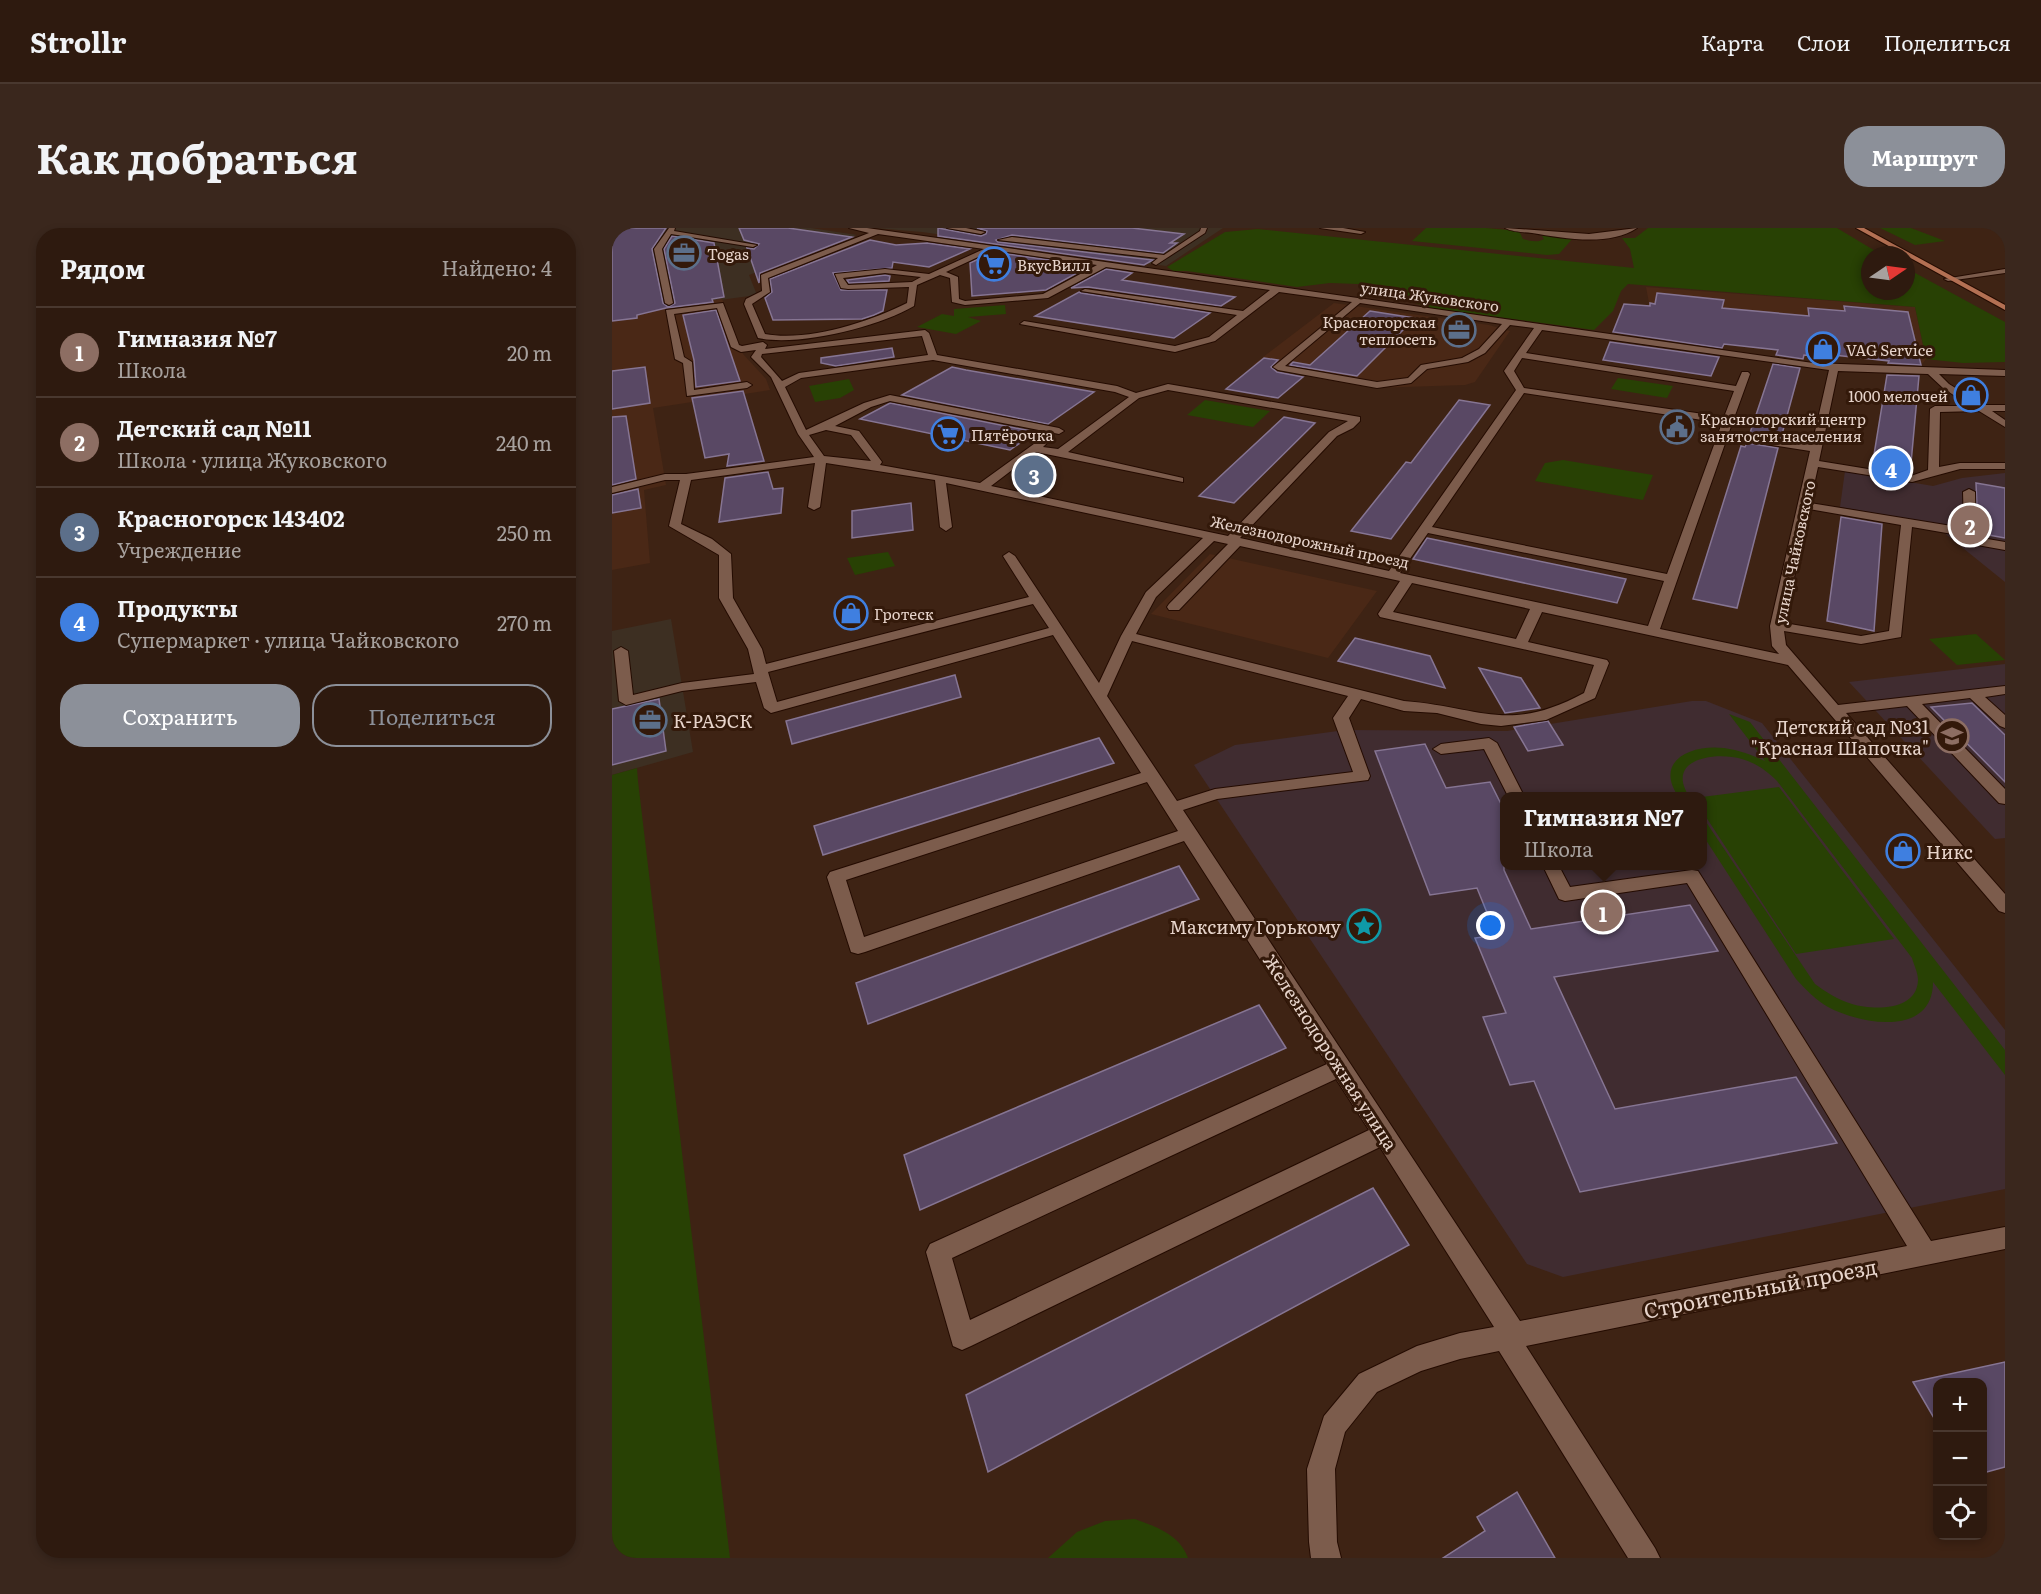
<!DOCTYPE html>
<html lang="ru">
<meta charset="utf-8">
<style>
:root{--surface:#2e1a0f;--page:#3a271d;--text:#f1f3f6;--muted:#a7a19e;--line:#49382f;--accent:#8c9099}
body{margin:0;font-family:Literata,serif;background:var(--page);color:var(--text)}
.controls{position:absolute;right:18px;bottom:18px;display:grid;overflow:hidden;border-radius:12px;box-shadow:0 3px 9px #0003}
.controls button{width:54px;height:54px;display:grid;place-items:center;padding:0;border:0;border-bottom:2px solid var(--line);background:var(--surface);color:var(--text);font:30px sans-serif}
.compass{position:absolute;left:1249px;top:18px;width:54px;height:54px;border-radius:50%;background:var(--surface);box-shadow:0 3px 9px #0003;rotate:77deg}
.you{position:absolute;left:879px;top:698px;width:21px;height:21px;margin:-15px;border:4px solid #fff;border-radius:50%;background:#1a73e8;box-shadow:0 0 0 9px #1a73e833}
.badge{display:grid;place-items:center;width:39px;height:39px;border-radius:50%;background:var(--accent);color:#fff;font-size:20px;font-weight:700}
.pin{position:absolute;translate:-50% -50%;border:3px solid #fff;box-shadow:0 2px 6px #0006}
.popup{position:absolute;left:888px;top:564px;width:207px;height:78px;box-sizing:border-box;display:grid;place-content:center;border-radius:12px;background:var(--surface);filter:drop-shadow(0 2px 4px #0005);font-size:20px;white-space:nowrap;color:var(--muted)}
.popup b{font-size:22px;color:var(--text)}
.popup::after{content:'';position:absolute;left:50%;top:100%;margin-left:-12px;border:12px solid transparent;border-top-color:var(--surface)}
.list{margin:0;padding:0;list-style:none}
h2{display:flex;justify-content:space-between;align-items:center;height:78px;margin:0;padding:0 24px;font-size:26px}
h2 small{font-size:20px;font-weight:400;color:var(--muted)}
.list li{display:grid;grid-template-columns:39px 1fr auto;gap:18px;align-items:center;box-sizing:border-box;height:90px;padding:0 24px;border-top:2px solid var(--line)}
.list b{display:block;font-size:22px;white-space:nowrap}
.list p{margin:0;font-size:20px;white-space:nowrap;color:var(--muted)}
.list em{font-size:20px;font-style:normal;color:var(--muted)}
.actions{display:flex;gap:12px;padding:18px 24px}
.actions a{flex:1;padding:14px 0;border:2px solid var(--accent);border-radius:24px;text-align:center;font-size:21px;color:var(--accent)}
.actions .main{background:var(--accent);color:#fff}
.icon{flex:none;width:33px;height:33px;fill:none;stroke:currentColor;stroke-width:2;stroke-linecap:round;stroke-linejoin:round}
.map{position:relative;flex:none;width:1393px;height:1330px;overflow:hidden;border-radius:24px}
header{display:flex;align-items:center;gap:36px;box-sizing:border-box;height:84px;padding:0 30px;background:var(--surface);border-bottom:2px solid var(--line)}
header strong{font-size:28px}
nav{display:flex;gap:33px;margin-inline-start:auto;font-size:21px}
.intro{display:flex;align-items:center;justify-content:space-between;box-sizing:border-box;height:144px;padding:0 36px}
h1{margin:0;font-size:42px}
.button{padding:15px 27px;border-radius:24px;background:var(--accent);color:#fff;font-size:21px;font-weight:700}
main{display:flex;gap:36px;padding:0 36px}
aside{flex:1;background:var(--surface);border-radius:24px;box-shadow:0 3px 9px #0003}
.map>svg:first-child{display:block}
.commercial{fill:#3d2f22}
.built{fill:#4a2816}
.education{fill:#402c30;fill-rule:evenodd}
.green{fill:#284104}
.building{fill:#594864;stroke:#867593;stroke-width:1.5}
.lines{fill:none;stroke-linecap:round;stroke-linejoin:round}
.minor-casing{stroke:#240b01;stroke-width:2}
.major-casing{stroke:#240b01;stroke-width:2}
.minor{fill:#7c5c4c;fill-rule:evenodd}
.major{fill:#b37053;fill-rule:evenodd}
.labels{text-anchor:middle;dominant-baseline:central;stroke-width:6;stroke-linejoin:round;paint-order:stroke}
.far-poi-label{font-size:15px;fill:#e7d4cb;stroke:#33190a;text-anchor:start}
.far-street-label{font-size:15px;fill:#e7d4cb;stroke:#33190a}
.poi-label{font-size:18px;fill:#e7d4cb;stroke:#33190a;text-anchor:start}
.street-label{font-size:18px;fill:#e7d4cb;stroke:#33190a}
.near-street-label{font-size:21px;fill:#e7d4cb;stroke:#33190a}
</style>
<header>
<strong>Strollr</strong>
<nav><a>Карта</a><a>Слои</a><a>Поделиться</a></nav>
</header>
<div class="intro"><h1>Как добраться</h1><a class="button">Маршрут</a></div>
<main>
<aside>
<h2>Рядом<small>Найдено: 4</small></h2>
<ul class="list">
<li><span class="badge" style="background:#8d6e63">1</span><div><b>Гимназия №7</b><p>Школа</p></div><em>20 m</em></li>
<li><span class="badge" style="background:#8d6e63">2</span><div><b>Детский сад №11</b><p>Школа · улица Жуковского</p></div><em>240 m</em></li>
<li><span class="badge" style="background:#5c6f8a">3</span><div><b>Красногорск 143402</b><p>Учреждение</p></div><em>250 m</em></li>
<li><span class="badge" style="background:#3f7fe0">4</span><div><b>Продукты</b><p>Супермаркет · улица Чайковского</p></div><em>270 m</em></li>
</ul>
<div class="actions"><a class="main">Сохранить</a><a>Поделиться</a></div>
</aside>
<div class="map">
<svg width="1393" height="1330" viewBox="0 0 1393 1330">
<rect width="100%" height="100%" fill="#3e2314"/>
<g class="commercial">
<path d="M0,0h199l46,7 -108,40 8,20 -141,19 -4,-25z"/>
<path d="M263,0h348l-57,38 -244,-34z"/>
<path d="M59,391l22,133 -81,23v-144z"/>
</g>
<g class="built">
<path d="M1034,59l269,20 11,52 -3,4 -67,-4 -23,-3 -1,-2 -191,-18 8,-33z"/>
<path d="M0,61l4,25 106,-15 21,55 23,25 4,11 -117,18 13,77 -22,5 6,73 -38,7z"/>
<path d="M722,75l155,22 21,6 -35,51 -10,3 -92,3 -101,-18 -18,-6z"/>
<path d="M598,326l167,37 -49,67 -177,-44z"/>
</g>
<g class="education">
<path d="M1233,243l88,15 29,-8 43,-5v109l-73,-59 -92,-16z"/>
<path d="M1393,436v174l-10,1 -146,-157z"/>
<path d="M1080,473h14l56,22 243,307v159l-442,88 -36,-13 -333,-499 41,-20 110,-15 162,1zM892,568h198v70h-198z"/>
</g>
<g class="green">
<path d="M814,0h60l33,3 4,8c7,2 15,4 21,0l-2,-3 4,-2 28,3 -15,17 -12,1 -135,-14z"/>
<path d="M1036,0h189l45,27h-12v36h36v-23l99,54v40l-42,1 -37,-4 -11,-52 -287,-23 -7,7 -8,20 -19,19 -163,-22 -29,-9 -21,-11 -23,-4 -28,-1 -33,4 -110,-16h-14l-6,-4 58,-35 33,-3 376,39 -4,-19 -8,-11h13z"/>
<path d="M1268,0h31l34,13 -30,4z"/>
<path d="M393,77l1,9 -38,3 13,4 -25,13 -39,-7 25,-13 12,2v-7z"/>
<path d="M1006,150l55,8 -6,12 -56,-9z"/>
<path d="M237,151l5,11 -14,8 -25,4 -6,-16z"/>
<path d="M593,172l65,11 -17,16 -66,-12z"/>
<path d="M951,232l90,15 -10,25 -108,-19 10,-18z"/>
<path d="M276,324l7,14 -40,9 -8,-17z"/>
<path d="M1364,406l29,26 -48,5 -28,-26z"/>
<path d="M1117,486l21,8 255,328v25l-72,-93c0,55 -71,43 -105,25 -12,-7 -22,-17 -32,-28l-94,-145v-18l113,168c11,8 23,16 37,20 20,6 65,8 66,-24 0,-7 -4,-15 -6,-22l-135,-177c-10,-10 -21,-18 -35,-22 -27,-8 -77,0 -53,37h-11c-24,-36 14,-52 46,-48 15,2 28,7 41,13z"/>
<path d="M25,540l1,13 92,777h-118v-783z"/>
<path d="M1167,559l115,152 -98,15 -94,-143v-14z"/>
<path d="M523,1291c22,8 45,16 53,39h-140l29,-26 28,-11z"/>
</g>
<g class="building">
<path d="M0,0h54l-14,21 11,54 5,4 7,-4 -11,-54 8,-13 42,7 10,54 -12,2 1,3 -47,6 -29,7v3l-25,3z"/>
<path d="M127,0h49l64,9 -92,36 -1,10 -12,-35 7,1 5,-5 -15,-4z"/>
<path d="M326,0l43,8 5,-2 1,-3 -10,-3h155l52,6 -14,9h7l-14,10 -151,-18 -16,5 2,2 155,18 -9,5 -206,-29z"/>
<path d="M258,12l26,5 31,-2 43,6 -41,18 -36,-5 -1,6 -59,5 8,17h46l-4,21 -9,4 -12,4 -89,1 -8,-22 7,-6 -2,-13z"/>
<path d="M381,24l97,14 -44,24 -74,6 -2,-33z"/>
<path d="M494,41l26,4 -10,7 113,17 -14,9 -133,-19 -17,1z"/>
<path d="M273,47l5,1 -1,5 -40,2 -2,-3z"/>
<path d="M467,64l2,1 129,20 -36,25 -139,-22z"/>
<path d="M1045,65l67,7 -2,8 87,8 -1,-8 37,3 -1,-5 64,6 13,53 -33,-2 1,-2 -74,-8v3l-11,-1 -1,4 -27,-4 2,-5 -54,-6 -2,4 -109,-16 11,-28 26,2v-3l5,1z"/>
<path d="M104,82l24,71 -44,6 -2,-27 -11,-45z"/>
<path d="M758,83l45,7 -58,58 -67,-11 3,-3 17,3z"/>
<path d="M998,114l109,15 -8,19 -108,-16z"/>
<path d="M280,120l2,9 -58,9 -15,-3v-5z"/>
<path d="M652,130l14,2 -7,7 6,5 26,5 -25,21 -52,-9z"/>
<path d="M1161,136l27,4 -19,70 -31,-5z"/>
<path d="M33,139l5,36 -38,6v-38z"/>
<path d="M340,139l14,3 128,22 -46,32 -146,-29z"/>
<path d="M1275,147l32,1 -9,98 -38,-7z"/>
<path d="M131,163l21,70 -37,5 2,-12 -24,4 -13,-60z"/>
<path d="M847,172l31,5 -99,134 -40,-8 55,-69 5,1z"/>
<path d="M278,175l146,29 -26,18 -150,-31z"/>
<path d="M14,188l10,63 -24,6v-68z"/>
<path d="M672,189l31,6 -81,80 -35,-7z"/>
<path d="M1135,215l31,5 -41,160 -44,-9 48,-153 4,1z"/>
<path d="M156,244l5,17 10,-1 -2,25 -62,9 6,-44z"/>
<path d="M1364,255l29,5v50l-27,-5z"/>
<path d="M26,261l3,19 -29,5v-18z"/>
<path d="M299,275l2,27 -61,8v-27z"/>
<path d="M1229,289l41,7 -8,107 -47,-10z"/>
<path d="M815,310l199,41 -9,24 -204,-44z"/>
<path d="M743,410l75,18 15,32 -107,-27z"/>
<path d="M867,440l42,10 19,30 -35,5z"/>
<path d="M343,447l6,22 -169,47 -6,-23z"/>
<path d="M47,471l7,52 -54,14v-56z"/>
<path d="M1360,475l33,32v47l-74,-75z"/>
<path d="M936,493l15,24 -35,6 -14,-24z"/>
<path d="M487,510l15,25 -291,92 -9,-29z"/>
<path d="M813,516l21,44 44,-6 14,28v60l27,59 159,-24 28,46 -164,26 61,132 181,-32 41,66 -257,49 -46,-111 -24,4 -27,-68 23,-4 -31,-75 21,-3 -19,-47 -47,7 -55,-144z"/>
<path d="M567,638l20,33 -331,125 -12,-41z"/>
<path d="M647,777l27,43 -366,162 -16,-55z"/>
<path d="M761,960l36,57 -421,227 -22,-77z"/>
<path d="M1393,1134v105l-22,6v-90h-45v42l-25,-43z"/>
<path d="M905,1264l38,66h-112l42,-27 -8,-14z"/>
</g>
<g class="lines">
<defs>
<g id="minor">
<path d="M57,0h6l-1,3 83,14 -4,2 -82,-13 -9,15 11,54 -4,2 -4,-2 -11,-54z"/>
<path d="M237,0h18l946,135 192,7v6l-66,-2 10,10 34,21h22v6h-13l13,9v7l-26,-16 -39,1 -1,55 21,-4h45v6h-45l-48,13 -94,-15 -8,36 154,25 -1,-36 6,-3 6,3 1,45 29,5v8l-39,-7 -2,-7 -52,-9 -11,110 -40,7 -77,-13 2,14 52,60 167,-19v8l-20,3 20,18v13l-5,-2 -30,-28 -48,6 83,85v15l-6,-1 -92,-97 -61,7 159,181v19l-6,-2 -211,-246 -246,-53 -14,30 79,18 2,3 -14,35 -49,22 -45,6 -20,-2 -44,-11 -33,-2 -43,-12 -12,19 21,58 -2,4 -151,19 -34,11 337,511 387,-75 -220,-363 -122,18 -6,-2 -16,-33h16l11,21 122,-17 6,1 233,370 74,-14v22l-479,97 129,202 5,10h-32l-129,-207 -39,8 -39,12 -44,21 -32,40 -10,37 2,73 4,16h-30l-2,-16 -2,-73 17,-53 35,-42 58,-28 43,-13 34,-6 -114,-180 -409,199 -9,4 -9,-4 -27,-94 4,-8 397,-180 -143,-223 -319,111 -7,2 -7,-2 -24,-75 3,-5 311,-99 -88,-138 -282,78 -7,-5 -8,-26 -74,9 -56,14 -7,-4 -5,-50 7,-4 7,4 5,44 49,-12 72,-9 -6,-25 -29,-51v-43l-50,-29 11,-46h-15l-53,13v-6l53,-13h21l128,-17 -16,-23 -27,-57 -20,-20 5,-7 -15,2 -10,-5 -14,-39 -43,6 10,43 8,5 2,28 53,-8 5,3 -5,3 -60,8 -4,-33 -8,-4 -9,-49 57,-7 16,42 3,1 21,-4 4,3 -2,4 160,-19 4,3 8,22 180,31 19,7 32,-9 192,33v4l-7,7 -16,8 -97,102 149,33 127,-181 -12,-19 30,-43 -24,-3 -25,28 -17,9 -41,7 -16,14 -34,5 -99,-18 -5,-3 79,-65 -73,-10 -64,49 -40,11 -155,-28 4,-3 151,25 34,-9 28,-22 -156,-24 4,-2 158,22 27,-21 -164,-23 -58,31 -83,7 -13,-3 -2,-24 -10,-3 -23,10 -3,21c-36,21 -116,41 -156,32l-14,-34 2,-5 16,-8 -1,-16 108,-42zM266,6l106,15 -55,25 -44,-5 -50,5 6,14 7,1 61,-2 -2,16c-38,19 -100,39 -142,31l-13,-30 18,-12 -2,-14zM381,22l104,15 -54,29 -78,7 -6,-2 -1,-22 -12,-5zM273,45l36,4 -9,5 -64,3 -5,-7zM748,75l142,21 -23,25 -17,9 -41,7 -13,13 -31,4 -92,-16zM930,102l287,40 -17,75 -83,-13 21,-58 -2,-2h-6l-6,14 -210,-33zM310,108l6,19 -129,18 -17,8 -21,-24 1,-3zM910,130l212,33 -10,26 -200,-29 -10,-17zM321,132l182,32 14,5 -71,52 -15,-2 4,-4 -1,-2h-8l-58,42 -100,-18 2,-3 -23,-31 -24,-5 36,-19 19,-6 169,33 5,-3 -5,-3 -169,-33 -26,8 -58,27 -21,-43 16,-9zM1226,143l90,3 15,14 27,18h-35l-5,3 -2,61 -17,6 -92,-15zM556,162l180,31 -19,11 -101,104 -237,-50 45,-34 147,30v-4l-115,-26 71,-54zM912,165l198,30 -55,151 -235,-47zM214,202l25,5 20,26 -47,-5 -15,-21zM1115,210l83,13 -40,175 2,20 7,8 -119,-25zM203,235l-7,44 6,3 6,-3 6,-44 109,17 5,47 6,4 6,-4 -6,-44 257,55 -57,54 -25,44 -22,47 -84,-127 -6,-4 -6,4 26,41 -263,67 -4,-15 -29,-51 -2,-44 -19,-15 -31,-15 10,-44zM1197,281l92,16 -12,106 -28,5 -77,-13zM816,305l236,48 -16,45 -248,-53zM602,313l14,3 -59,60 -2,3 2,3h10l61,-64 160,35 -22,33 2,3 214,48 -10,28c-76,41 -103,14 -180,8l-268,-67 20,-37zM800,355l118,26 -14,30 -123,-27zM421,376l16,24 -272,74 -9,-30zM520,413l216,55 -15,22 20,54 -138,17 -38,12 -70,-105zM535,554l31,49 -314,106 -18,-57zM724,851l33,51 -399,190 -18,-62z"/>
<path d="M335,0h19l19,4 -4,2z"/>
<path d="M589,0h6l-2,5 -49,32 -4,-2 6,-5 -160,-18 14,-3 152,18 36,-24z"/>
<path d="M708,0h23l22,4 -4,2z"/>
<path d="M893,0l84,6 48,-6c-28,19 -74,10 -105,5 -9,-1 -20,-1 -27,-5z"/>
<path d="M1393,41v4l-57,8 -4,-2z"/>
<path d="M877,510l8,5 27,53h-16l-24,-47 -43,5 -8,-5 8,-5z"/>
</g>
<path id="major" d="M1244,0h8l141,77v5z"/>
</defs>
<use href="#minor" class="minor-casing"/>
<use href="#major" class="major-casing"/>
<use href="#minor" class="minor"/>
<use href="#major" class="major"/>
</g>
<defs>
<symbol id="office-ring" viewBox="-11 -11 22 22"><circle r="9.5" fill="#33190a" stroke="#5c6f8a" stroke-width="1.5"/><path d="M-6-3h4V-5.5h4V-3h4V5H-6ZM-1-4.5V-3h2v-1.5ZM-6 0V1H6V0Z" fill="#5c6f8a"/></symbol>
<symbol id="supermarket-ring" viewBox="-11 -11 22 22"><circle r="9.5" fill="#33190a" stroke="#3f7fe0" stroke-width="1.5"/><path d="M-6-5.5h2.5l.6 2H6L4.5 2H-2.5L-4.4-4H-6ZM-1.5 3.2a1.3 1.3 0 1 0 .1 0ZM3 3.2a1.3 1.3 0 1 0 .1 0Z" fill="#3f7fe0"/></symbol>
<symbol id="shop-ring" viewBox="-11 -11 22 22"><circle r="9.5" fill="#33190a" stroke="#3f7fe0" stroke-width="1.5"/><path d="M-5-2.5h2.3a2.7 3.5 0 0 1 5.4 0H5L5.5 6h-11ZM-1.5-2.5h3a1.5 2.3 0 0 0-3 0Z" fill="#3f7fe0"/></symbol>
<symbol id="civic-ring" viewBox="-11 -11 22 22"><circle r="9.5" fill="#33190a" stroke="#5c6f8a" stroke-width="1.5"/><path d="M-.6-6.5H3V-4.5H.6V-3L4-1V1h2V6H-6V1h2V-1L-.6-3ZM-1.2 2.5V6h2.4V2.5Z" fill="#5c6f8a"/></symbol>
<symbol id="school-ring" viewBox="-11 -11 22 22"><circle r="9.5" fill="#33190a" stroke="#8d6e63" stroke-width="1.5"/><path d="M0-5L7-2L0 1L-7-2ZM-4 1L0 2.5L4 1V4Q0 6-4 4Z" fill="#8d6e63"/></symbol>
<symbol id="sight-ring" viewBox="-11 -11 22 22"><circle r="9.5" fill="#33190a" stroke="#0f9aa8" stroke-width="1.5"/><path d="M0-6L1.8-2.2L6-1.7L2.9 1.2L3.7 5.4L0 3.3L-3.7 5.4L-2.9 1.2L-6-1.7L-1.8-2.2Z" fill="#0f9aa8"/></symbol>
</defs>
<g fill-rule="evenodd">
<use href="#office-ring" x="53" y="6" width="38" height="38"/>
<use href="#supermarket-ring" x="363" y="17" width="38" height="38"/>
<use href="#office-ring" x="828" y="83" width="38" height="38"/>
<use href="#shop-ring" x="1192" y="102" width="38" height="38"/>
<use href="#shop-ring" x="1340" y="148" width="38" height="38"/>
<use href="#civic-ring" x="1046" y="180" width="38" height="38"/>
<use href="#supermarket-ring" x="317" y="187" width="38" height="38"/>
<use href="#shop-ring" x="220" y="366" width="38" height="38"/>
<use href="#office-ring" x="19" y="473" width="38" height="38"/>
<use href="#school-ring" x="1321" y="489" width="38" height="38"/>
<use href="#shop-ring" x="1272" y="604" width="38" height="38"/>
<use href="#sight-ring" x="733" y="679" width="38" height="38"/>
</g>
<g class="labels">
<g class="far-poi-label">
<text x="95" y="25">Togas</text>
<text x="405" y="36">ВкусВилл</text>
<text x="824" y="93" text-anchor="end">Красногорская<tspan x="824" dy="17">теплосеть</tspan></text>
<text x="1234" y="121">VAG Service</text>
<text x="1336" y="167" text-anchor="end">1000 мелочей</text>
<text x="1088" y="190">Красногорский центр<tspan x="1088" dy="17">занятости населения</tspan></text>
<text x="359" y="206">Пятёрочка</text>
<text x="262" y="385">Гротеск</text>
</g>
<g class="far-street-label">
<text transform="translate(818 68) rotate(8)">улица Жуковского</text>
<text transform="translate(698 313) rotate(12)">Железнодорожный проезд</text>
<text transform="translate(1182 324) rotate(-78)">улица Чайковского</text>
</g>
<g class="poi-label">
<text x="61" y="492">К-РАЭСК</text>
<text x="1317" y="498" text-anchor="end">Детский сад №31<tspan x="1317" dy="21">"Красная Шапочка"</tspan></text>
<text x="1314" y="623">Никс</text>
<text x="729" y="698" text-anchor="end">Максиму Горькому</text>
</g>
<g class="street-label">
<text transform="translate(719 824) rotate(57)">Железнодорожная улица</text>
</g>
<g class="near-street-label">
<text transform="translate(1148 1059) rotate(-11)">Строительный проезд</text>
</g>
</g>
</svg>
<div class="controls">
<button>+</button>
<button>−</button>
<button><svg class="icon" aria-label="locate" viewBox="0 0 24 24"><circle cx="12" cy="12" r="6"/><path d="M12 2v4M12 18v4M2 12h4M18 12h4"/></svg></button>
</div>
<svg class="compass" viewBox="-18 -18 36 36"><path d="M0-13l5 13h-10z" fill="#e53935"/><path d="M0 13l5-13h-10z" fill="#a7a19e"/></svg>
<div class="you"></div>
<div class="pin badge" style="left:991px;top:684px;background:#8d6e63">1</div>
<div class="popup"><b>Гимназия №7</b>Школа</div>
<div class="pin badge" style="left:1358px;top:297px;background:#8d6e63">2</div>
<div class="pin badge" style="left:422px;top:247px;background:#5c6f8a">3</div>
<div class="pin badge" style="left:1279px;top:240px;background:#3f7fe0">4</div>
</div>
</main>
